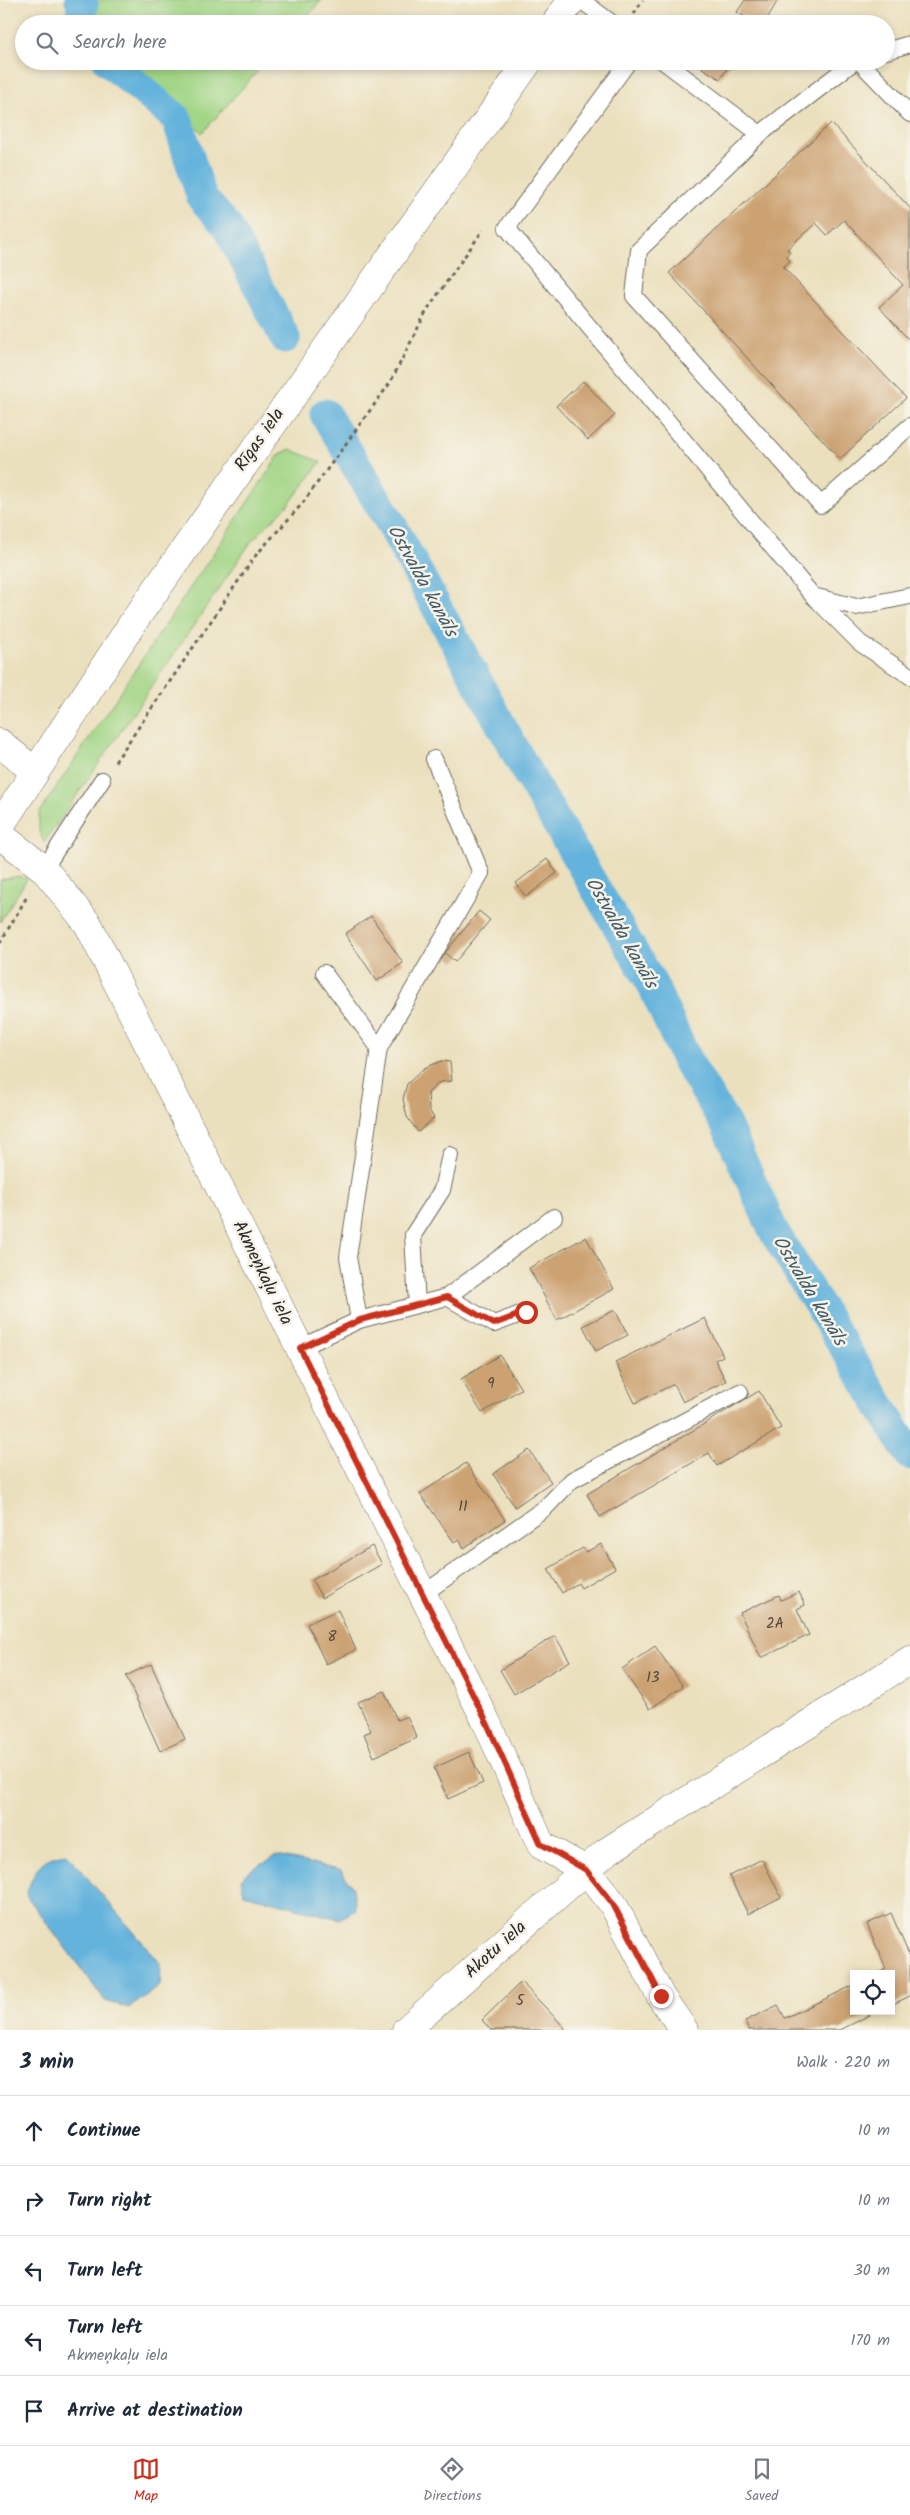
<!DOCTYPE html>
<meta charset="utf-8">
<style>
:root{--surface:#fff;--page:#f2f2f3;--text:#1f2937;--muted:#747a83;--line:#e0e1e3;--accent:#c8321e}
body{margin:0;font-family:Kalam,sans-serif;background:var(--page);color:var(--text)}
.controls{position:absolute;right:15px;bottom:15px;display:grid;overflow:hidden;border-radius:0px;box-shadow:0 2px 8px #0003}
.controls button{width:45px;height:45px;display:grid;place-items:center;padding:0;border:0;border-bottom:1px solid var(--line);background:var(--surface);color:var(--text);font:25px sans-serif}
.stop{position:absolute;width:15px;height:15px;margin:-11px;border:4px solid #c8321e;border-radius:50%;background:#fff}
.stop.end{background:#c8321e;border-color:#fff;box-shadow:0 1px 5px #0008}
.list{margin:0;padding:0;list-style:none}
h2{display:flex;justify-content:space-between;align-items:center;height:65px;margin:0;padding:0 20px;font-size:21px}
h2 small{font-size:16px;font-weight:400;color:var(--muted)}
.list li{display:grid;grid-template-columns:32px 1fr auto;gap:15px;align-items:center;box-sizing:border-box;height:70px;padding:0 20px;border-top:1px solid var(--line)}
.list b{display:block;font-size:19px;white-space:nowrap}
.list p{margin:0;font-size:16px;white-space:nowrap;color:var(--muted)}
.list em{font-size:16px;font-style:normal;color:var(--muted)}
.icon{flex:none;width:28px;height:28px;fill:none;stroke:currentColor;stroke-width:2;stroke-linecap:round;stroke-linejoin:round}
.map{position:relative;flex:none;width:910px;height:2030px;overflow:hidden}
.search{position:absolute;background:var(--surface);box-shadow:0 2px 8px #0003;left:15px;right:15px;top:15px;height:55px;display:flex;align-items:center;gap:12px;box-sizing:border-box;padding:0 18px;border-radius:28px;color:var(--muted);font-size:19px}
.sheet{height:415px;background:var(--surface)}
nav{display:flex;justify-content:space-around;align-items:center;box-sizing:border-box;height:70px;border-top:1px solid var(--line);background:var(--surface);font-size:14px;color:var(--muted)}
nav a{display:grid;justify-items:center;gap:2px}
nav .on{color:var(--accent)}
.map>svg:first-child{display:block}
.green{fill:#a2d686;stroke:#668058}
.water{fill:#63b3dd;stroke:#476f84}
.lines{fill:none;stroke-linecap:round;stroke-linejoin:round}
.canal{stroke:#63b3dd;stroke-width:31}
.building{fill:#cca272}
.service-casing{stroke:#6e6a5e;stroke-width:18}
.minor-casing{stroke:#6e6a5e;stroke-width:29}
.primary-casing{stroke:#6e6a5e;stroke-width:29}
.path{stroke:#6e6a5e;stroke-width:3;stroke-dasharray:4 4;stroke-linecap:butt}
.service{stroke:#fff;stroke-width:16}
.minor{stroke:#fff;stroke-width:28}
.primary{stroke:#fff;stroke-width:28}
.route{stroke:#c8321e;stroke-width:6}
.labels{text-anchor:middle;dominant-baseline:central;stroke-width:5;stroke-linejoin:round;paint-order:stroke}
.number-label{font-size:15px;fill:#53493d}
.street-label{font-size:18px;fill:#2b2b2b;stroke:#f7f3e8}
.water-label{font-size:19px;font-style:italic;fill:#3f5b69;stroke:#f7f3e8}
</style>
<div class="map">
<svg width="910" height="2030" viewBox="0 0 910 2030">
<rect width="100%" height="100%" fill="#f7f3e8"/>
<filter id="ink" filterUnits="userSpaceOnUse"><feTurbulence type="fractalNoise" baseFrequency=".02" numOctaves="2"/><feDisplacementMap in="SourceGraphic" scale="10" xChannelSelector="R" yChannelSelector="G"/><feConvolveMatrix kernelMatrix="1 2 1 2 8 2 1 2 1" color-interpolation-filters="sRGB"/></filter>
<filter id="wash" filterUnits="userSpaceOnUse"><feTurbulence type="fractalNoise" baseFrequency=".0096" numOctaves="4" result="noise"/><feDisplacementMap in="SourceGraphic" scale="20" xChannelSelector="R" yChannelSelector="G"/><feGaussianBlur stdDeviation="1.12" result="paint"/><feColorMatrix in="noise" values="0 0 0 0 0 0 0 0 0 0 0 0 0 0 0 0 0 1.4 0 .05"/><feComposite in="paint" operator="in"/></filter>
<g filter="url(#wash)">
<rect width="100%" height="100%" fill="#ebe0bd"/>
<g class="green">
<path d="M77,0h245l-21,24h-208l-19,-20z"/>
<path d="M131,61h136l-65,72z"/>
<path d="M290,449l31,13 -32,42 -38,38 -207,301 -5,-12v-18l241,-359z"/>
<path d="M19,876l8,3 -27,43v-42z"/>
</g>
<g class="water">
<path d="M67,1854l94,110 -1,22 -31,22 -24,-7 -79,-106c9,-25 12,-38 41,-41z"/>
<path d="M276,1856l64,13 13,19 3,22 -17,9 -95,-25 -3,-15 11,-10z"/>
</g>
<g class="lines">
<g class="canal">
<path d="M79,24l4,-21 -3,-3"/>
<path d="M108,61l69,58 25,79 25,28 58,112"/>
<path d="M325,414l65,108 139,254 123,208 34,75 40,66 47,105 137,225"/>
</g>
</g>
<g id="blocks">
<g class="building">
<path d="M745,0h33l-14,24h-7l-20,-12z"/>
<path d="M706,61h26l-12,18 -18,-11z"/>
<path d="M831,123l79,85v133l-31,-34 24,-22 -59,-65 -17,15 -11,-12 -29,26 3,3 -4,4 4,5 -7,6 123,131 -66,61 -171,-186z"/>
<path d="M583,381l32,34 -27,25 -32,-34z"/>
<path d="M547,859l10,14 -31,24 -10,-14z"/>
<path d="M479,911l11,9 -35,42 -10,-9z"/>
<path d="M371,916l32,47 -26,18 -32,-47z"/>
<path d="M441,1061l9,1 2,19 -12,1 -12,11 1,17 5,8 -16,14 -11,-15 -4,-18 4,-15 17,-16z"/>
<path d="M586,1237l28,52 -57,31 -28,-52z"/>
<path d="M615,1310l13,25 -32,16 -13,-25z"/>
<path d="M705,1318l18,38 -8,4 11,21 -43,21 -9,-18 -39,19 -20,-41z"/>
<path d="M500,1355l21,34 -39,24 -21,-34z"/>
<path d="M759,1391l22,37 -64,38 -8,-13 -109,64 -13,-23z"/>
<path d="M529,1450l22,32 -36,25 -22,-33z"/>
<path d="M466,1463l39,57 -41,28 -5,-9 -5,3 -34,-48z"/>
<path d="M601,1544l14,24 -34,20 -3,-5 -16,10 -14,-24 35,-21 3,4z"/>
<path d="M372,1546l10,18 -60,34 -10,-18z"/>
<path d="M799,1592l6,13 -8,4 12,26 -48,23 -21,-45 39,-18 2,5z"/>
<path d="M338,1610l18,40 -30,14 -19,-40z"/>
<path d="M555,1636l15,25 -56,33 -14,-24z"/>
<path d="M655,1646l28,40 -33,23 -28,-40z"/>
<path d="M151,1664l34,75 -25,12 -34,-75z"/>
<path d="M384,1691l13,29 10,-4 10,22 -43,19 -10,-23 7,-3 -13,-29z"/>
<path d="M469,1752l14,31 -35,16 -14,-31z"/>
<path d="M762,1859l19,38 -33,17 -19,-38z"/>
<path d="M891,1913l19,44v39l-19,9v-31h-15l10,-5 -19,-45z"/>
<path d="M521,1982l44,46 -1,2h-73l-9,-10z"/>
<path d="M854,1985v26h24l-38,19h-91l-4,-9 33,-16 7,13z"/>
</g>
</g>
</g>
<g filter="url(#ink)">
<use href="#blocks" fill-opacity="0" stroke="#6e6a5e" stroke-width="1"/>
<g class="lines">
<defs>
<g id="service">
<path d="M581,0l32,24"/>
<path d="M886,51l24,-7"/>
<path d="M629,61l-122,167 306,368 43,11 54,-11"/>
<path d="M663,61l97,73"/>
<path d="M855,61l-95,73 -121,116 -5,46 187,209 89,-79"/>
<path d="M859,61l51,53"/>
<path d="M814,597l46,46 50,33"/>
<path d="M44,869l58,-89"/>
<path d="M324,973l55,75"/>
<path d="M447,1297l47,27 32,-12"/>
<path d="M417,1305l-4,-70 29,-45 8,-35"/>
<path d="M359,1320l-11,-63 31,-209 102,-175 -47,-114"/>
<path d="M300,1348l59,-28 88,-23 107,-80"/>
<path d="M423,1594l122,-86 27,-28 168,-88"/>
</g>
<g id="minor">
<path d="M0,743l34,28"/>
<path d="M0,835l44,34 44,55 399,799 54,122 45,25 27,34 48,93 23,33"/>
<path d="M406,2030l200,-178 304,-192"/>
</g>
<g id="primary">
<path d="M555,24l17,-24"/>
<path d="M0,826l134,-205 395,-560"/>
</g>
</defs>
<use href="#service" class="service-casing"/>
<use href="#minor" class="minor-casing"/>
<use href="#primary" class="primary-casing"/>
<g class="path">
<path d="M634,14l9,-14"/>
<path d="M115,762l141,-207 46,-51 88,-121 37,-73 56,-80"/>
<path d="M0,943l28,-48"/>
</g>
<use href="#service" class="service"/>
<use href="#minor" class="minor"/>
<use href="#primary" class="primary"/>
</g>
</g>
<g class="lines" filter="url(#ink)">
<path class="route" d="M526,1312l-32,12 -47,-27 -87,23 -60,28 187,375 54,121 45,26 27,34 48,92"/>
</g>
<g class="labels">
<g class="number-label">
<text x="491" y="1384">9</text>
<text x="463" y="1507">11</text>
<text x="775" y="1624">2A</text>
<text x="332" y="1637">8</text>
<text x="653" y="1678">13</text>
<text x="520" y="2001">5</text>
</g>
<g class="street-label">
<text transform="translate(260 440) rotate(-55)">Rīgas iela</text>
<text transform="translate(262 1273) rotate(64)">Akmeņkaļu iela</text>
<text transform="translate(496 1950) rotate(-42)">Akotu iela</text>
</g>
<g class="water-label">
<text transform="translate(422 581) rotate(61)">Ostvalda kanāls</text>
<text transform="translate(621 933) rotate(60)">Ostvalda kanāls</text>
<text transform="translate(809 1291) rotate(59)">Ostvalda kanāls</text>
</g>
</g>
</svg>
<div class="controls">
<button><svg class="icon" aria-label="locate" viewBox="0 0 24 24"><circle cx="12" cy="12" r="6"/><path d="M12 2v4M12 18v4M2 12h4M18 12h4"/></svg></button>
</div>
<div class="stop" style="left:526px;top:1312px"></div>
<div class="stop end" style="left:661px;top:1996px"></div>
<div class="search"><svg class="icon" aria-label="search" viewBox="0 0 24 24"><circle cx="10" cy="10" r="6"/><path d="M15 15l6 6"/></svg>Search here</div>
</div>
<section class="sheet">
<h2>3 min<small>Walk · 220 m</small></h2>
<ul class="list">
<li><svg class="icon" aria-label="ahead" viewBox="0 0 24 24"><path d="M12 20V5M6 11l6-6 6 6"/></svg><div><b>Continue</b></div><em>10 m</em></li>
<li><svg class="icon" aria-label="right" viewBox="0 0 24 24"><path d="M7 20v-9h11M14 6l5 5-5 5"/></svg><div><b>Turn right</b></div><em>10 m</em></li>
<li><svg class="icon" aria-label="left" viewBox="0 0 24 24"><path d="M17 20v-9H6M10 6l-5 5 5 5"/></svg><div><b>Turn left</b></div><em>30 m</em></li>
<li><svg class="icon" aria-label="left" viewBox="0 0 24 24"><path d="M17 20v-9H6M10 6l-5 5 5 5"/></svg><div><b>Turn left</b><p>Akmeņkaļu iela</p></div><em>170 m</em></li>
<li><svg class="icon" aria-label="arrive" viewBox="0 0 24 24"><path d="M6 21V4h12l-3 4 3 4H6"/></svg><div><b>Arrive at destination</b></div></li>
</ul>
</section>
<nav>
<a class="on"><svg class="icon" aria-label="map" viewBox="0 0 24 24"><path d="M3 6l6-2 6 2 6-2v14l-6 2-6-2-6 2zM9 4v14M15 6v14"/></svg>Map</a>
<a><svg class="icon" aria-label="directions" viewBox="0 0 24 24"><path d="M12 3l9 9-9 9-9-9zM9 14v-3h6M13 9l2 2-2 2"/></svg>Directions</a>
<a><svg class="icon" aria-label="saved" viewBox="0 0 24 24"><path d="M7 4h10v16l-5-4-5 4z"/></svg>Saved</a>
</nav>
